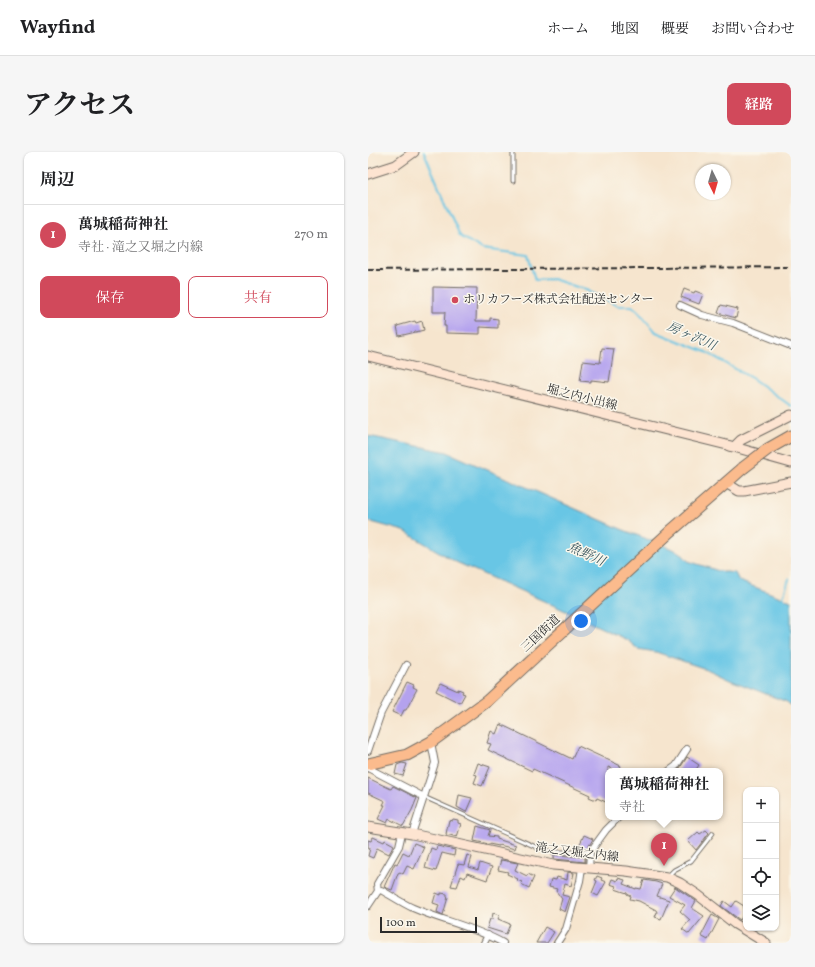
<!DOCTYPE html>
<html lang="ja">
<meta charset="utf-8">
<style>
:root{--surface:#fff;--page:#f6f6f6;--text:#202124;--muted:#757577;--line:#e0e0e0;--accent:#d1495b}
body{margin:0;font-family:Vollkorn,"Noto Serif JP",serif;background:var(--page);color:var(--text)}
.controls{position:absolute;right:12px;bottom:12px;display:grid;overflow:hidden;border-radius:8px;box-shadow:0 1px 3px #0004}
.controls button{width:36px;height:36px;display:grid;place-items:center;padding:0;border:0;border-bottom:1px solid var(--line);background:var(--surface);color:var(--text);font:20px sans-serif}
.compass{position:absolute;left:327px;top:12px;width:36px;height:36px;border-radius:50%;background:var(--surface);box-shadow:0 1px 3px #0004;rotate:175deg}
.scale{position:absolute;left:12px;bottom:10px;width:97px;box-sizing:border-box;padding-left:4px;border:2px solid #2b2b2b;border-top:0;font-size:11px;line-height:14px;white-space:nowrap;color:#2b2b2b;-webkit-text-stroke:3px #fbf7ec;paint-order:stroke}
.you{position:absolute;left:213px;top:469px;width:14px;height:14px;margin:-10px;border:3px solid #fff;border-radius:50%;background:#1a73e8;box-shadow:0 0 0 6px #1a73e833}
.badge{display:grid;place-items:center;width:26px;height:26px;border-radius:50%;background:var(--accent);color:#fff;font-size:13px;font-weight:700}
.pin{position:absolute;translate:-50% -33px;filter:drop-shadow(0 1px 2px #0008)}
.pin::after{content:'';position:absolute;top:21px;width:14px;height:12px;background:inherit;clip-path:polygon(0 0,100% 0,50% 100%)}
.popup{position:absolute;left:237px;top:616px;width:118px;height:52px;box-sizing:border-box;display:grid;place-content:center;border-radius:8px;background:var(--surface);filter:drop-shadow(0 1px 3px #0005);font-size:13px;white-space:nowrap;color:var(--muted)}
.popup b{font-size:15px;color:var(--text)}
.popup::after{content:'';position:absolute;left:50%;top:100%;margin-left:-8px;border:8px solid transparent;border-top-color:var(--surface)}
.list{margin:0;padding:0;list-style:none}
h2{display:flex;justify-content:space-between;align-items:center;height:52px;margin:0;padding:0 16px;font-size:17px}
h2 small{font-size:13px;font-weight:400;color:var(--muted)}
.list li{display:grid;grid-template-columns:26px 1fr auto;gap:12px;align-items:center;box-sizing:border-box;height:60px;padding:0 16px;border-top:1px solid var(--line)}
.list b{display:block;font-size:15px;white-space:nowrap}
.list p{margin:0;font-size:13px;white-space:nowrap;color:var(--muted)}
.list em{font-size:13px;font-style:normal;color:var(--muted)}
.actions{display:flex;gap:8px;padding:12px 16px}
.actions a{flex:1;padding:9px 0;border:1px solid var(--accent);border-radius:8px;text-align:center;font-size:14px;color:var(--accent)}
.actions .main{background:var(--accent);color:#fff}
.icon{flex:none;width:22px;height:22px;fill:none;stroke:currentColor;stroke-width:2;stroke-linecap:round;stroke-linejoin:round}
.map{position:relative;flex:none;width:423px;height:791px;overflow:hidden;border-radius:8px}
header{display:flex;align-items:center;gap:24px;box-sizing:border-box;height:56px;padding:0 20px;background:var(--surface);border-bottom:1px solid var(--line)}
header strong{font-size:19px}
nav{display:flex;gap:22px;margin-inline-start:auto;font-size:14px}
.intro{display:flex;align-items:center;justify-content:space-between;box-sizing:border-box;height:96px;padding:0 24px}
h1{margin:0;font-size:28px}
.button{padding:10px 18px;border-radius:8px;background:var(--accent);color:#fff;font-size:14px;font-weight:700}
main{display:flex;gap:24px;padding:0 24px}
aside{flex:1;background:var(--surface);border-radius:8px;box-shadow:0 1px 3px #0004}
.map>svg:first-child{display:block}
.water{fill:#67c6e5;stroke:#497888}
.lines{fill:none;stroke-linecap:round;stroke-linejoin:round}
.stream{stroke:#67c6e5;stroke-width:2}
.building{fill:#b4a2ee}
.lane-casing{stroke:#726c64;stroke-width:5}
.street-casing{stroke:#726c64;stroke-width:8}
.secondary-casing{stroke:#726c64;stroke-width:11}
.highway-casing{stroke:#726c64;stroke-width:13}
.lane{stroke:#fff;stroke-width:3}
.street{stroke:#fff;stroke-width:6}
.secondary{stroke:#fde4d1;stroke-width:9}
.highway{stroke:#fbbb8d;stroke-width:11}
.rail{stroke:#2b2b2b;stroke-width:2;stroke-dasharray:6 3;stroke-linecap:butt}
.highway-bridge-casing{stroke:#726c64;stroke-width:13;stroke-linecap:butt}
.highway-bridge{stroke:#fbbb8d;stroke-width:11}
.poi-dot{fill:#d1495b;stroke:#fbf7ec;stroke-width:1.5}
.labels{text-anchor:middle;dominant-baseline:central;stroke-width:3;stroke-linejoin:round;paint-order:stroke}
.poi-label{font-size:12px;fill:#2b2b2b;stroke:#fbf7ec;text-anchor:start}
.street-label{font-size:12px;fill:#2b2b2b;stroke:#fbf7ec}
.water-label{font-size:13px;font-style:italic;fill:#3d5a63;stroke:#fbf7ec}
</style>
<header>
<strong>Wayfind</strong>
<nav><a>ホーム</a><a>地図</a><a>概要</a><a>お問い合わせ</a></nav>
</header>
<div class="intro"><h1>アクセス</h1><a class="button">経路</a></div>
<main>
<aside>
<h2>周辺<small></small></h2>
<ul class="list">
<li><span class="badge">1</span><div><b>萬城稲荷神社</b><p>寺社 · 滝之又堀之内線</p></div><em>270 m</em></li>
</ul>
<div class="actions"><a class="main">保存</a><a>共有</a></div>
</aside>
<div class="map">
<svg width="423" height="791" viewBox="0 0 423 791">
<rect width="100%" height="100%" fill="#fbf7ec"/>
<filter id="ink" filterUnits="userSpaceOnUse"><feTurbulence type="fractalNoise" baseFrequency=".025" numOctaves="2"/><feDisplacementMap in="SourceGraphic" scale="8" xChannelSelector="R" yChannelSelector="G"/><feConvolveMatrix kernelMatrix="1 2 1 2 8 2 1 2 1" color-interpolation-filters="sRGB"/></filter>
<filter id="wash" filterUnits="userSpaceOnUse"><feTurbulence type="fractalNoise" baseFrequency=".012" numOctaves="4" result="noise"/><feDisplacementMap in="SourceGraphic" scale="16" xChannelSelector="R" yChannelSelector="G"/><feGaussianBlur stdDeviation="0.9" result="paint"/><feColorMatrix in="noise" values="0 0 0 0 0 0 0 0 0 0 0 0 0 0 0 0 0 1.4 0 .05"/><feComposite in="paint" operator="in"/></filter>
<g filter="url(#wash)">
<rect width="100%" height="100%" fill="#f6e5ce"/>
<path class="water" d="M0,284l79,16 174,77 59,23 8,9 31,10 16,2 4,8 52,20v105l-4,-4 -57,-22 -21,-10 -53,-18 -18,-3 -11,-9 -72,-34 -99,-44 -52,-31 -36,-10z"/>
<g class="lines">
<g class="stream">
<path d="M56,0l36,84 22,13 46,6 7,25 18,-1 33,11 32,16h14l6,5 18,21 50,20 47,27 38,27"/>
<path d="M414,448l7,-21"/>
</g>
</g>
<g id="blocks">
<g class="building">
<path d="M65,135l44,1 -1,33h14v-3l8,1v9l-18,-1v7l-34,-1v-7h-2l1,-14h-12z"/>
<path d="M316,137l10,4 1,-2 8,3 -4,10 -18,-7z"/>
<path d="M353,153l17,4 -2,9 -18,-5z"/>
<path d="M47,169l1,2 6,-2 2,9 -25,6 -2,-10z"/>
<path d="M234,196l12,1 -5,33 -18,-2v2l-11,-1 3,-20 17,2z"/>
<path d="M39,530l7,3 -1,2 4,2 -11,21h-2l-3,6 -9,-4z"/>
<path d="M72,531l18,8v-2l5,2 -1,2 3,1 -5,9 -24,-12z"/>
<path d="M132,572l72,35 6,-13 43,20 -3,5 -10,-4v36l-11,-5 -1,2 -7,-3 1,-2 -57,-26 -1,2 -44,-21 3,-6 -4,-1 4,-12 5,3z"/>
<path d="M319,605l12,8 -4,6h-17z"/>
<path d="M34,611l5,1 -4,12 -8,-2 2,-9z"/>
<path d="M110,611l12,4 -8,19 -8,-3 3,-8 -3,-1z"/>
<path d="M0,626l23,11 2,-3 24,12 -5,12 -9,16 -14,-7 -2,4 -9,-4 7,-14h-2l2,-4 -17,-8z"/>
<path d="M91,643l13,3 -6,14 -9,-5z"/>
<path d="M85,667l5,1v3l3,1 -4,13 -11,-3 3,-14 3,1z"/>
<path d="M109,674l13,4 -2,6 9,1v2l3,1 16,5 -1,4 -16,-4v1l-25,-5z"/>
<path d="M338,678l3,3 -13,17 -8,-9 10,-9 2,2z"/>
<path d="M216,683l9,4 -6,10 -8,-3z"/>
<path d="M5,685l11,5 1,-2 9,5 -5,9 -12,-6 -4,10 -5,-2 2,-8 -2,-1v-7l3,1z"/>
<path d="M46,691l10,4 -10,22 -7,-3 -4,8 -3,-2 -2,1 -6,17 -8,-3 11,-24 2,1 6,-12 6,3z"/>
<path d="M69,694l18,4 -1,6 -12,-3 -6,18 -11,-3 6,-20 5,2z"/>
<path d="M99,703l5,2 -3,10 9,3 2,-7 12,4 -5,13 -20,-7 -2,5 -4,-2 -4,11 -6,-1 7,-22 6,1z"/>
<path d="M186,703l31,2v5l-31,-3z"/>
<path d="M133,708l17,3 -3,7 12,6 1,-2 6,3 -5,11 -8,-4 1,-2 -5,-2 1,-1 -11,-5 1,-2 -10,-2z"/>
<path d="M200,720l6,1 -3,13 -6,-2 -3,11 8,2 -5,15 -6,-3 3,-10 -6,-8 1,-2 -8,-2 2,-8 5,1 1,-3 10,3z"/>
<path d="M229,724l5,2 -1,2 5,2 -8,14 -6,-3 5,-12 -2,-1z"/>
<path d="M250,726l7,2 -2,4 13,5v-1l5,1 3,-9 12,2 6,2 -5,12 12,4 -8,19 -6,-2 2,-5 -1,-2 -17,-9 -9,-2 1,-3 -4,-2v-1l-12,-4 1,-3 -6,-2 2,-5 5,2z"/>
<path d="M307,735l21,14 -4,7 12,8 -15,18 -7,-5 8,-9 -10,-9 5,-6 -16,-9z"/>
<path d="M68,741l5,2v-2l6,1v2l1,1 -5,18 -6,-3 2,-7 -6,-2z"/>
<path d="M356,749l8,6 4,-6 8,5v2l2,3 -6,9 -19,-14z"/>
<path d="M125,761l7,2 -2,4 12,5 -4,10 -19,-6 3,-9h2z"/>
<path d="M344,763l7,4 -11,21 -7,-4z"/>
<path d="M177,775l9,5 -7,11h-11z"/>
</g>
</g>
</g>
<g filter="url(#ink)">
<use href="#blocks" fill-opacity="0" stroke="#726c64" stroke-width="1"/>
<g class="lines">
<defs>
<g id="lane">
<path d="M145,29v-29"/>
<path d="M56,645l112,50 17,5h37"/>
<path d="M300,724l6,-6 17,-9 22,-28"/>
</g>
<g id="street">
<path d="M312,153l22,10 31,8 58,23"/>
<path d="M0,599l13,-38 25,-48"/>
<path d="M0,616l56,29"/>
<path d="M301,619l7,-5 11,-17"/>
<path d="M44,682l23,-71 -4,-21"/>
<path d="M221,717l1,-17 16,-22 13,-13"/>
<path d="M10,739l3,-1c11,6 21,13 32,18 30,13 62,19 90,35"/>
<path d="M0,754l10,-15 -1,-7 22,-38 3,-13"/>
<path d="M116,791l4,-8"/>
<path d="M189,791l9,-14 14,-48 2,-13"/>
</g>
<g id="secondary">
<path d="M0,22l28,-9 18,-13"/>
<path d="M0,204l359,89 64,18"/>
<path d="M361,294l5,1 7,-7 50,-25"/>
<path d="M358,331l13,8h5l47,-9"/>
<path d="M0,675l44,7 141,31 73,6 41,6 13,6 18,12 37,29 31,19"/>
</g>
<g id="highway">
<path d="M400,297l23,-13"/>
<path d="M0,612l39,-9 24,-13 56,-41 184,-170 55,-48 17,-15"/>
</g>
</defs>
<use href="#lane" class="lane-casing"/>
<use href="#street" class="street-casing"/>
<use href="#secondary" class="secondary-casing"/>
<use href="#highway" class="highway-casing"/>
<use href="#lane" class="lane"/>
<use href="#street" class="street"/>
<use href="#secondary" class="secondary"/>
<use href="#highway" class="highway"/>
<path class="rail" d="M0,118l423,-3"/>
<defs>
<path id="highway-bridge" d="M375,316l25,-19"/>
</defs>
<use href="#highway-bridge" class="highway-bridge-casing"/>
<use href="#highway-bridge" class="highway-bridge"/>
</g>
</g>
<circle class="poi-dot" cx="87" cy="148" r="4"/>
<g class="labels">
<g class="poi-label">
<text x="95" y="148">ホリカフーズ株式会社配送センター</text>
</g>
<g class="street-label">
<text transform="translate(214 246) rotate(14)">堀之内小出線</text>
<text transform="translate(173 482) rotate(-43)">三国街道</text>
<text transform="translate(209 701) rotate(7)">滝之又堀之内線</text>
</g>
<g class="water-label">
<text transform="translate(323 185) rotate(24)">房ヶ沢川</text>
<text transform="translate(218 403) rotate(25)">魚野川</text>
</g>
</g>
</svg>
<div class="controls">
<button>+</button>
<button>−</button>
<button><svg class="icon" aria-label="locate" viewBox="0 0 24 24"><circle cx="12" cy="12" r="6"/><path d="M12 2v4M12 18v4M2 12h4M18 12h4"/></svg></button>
<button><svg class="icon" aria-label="layers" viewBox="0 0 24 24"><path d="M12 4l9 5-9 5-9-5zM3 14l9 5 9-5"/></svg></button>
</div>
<svg class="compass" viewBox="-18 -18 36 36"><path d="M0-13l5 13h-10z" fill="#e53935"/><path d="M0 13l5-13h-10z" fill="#757577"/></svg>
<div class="scale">100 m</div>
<div class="you"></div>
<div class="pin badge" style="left:296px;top:714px">1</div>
<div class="popup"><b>萬城稲荷神社</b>寺社</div>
</div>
</main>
